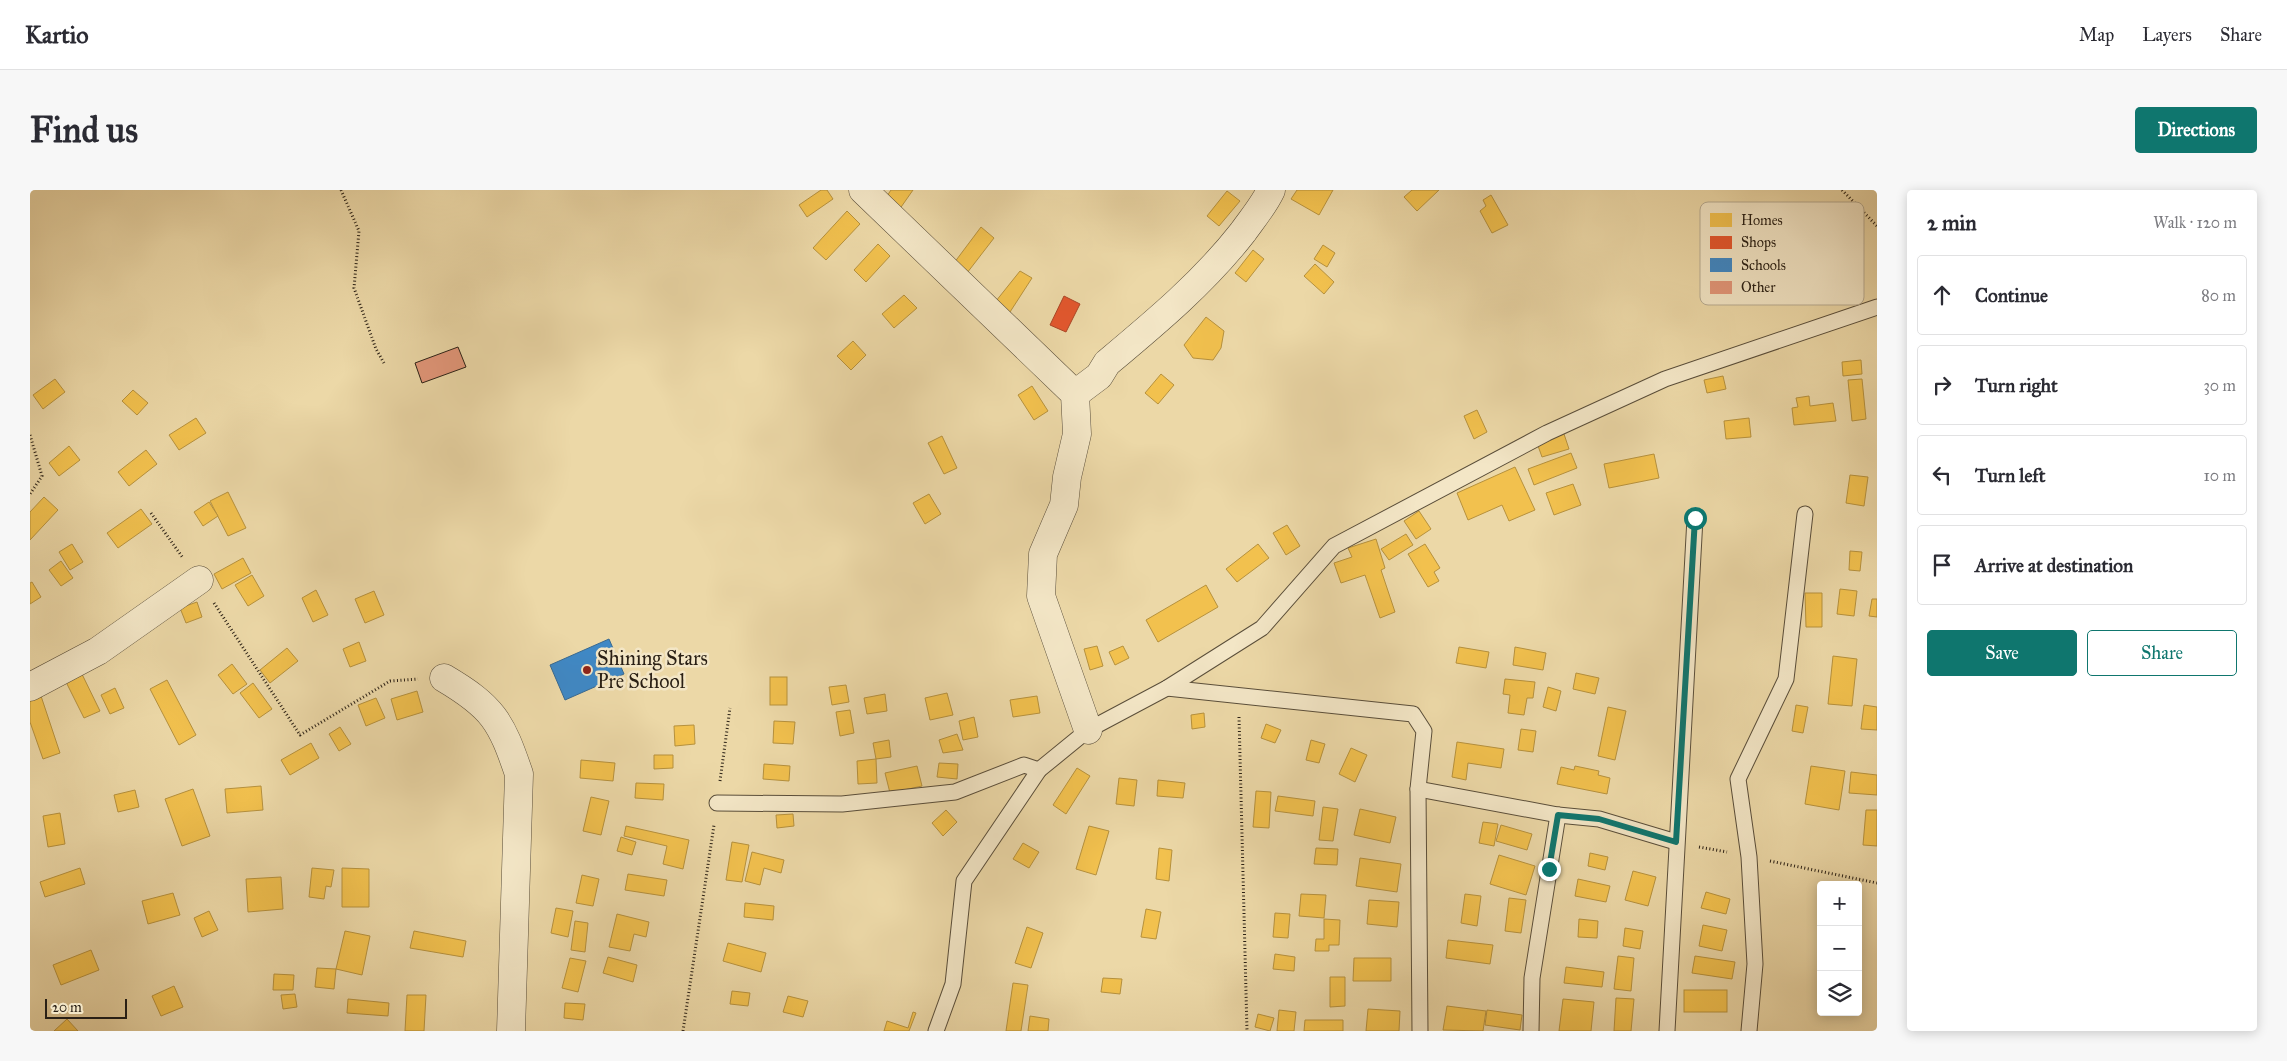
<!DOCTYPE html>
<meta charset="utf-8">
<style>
:root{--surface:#fff;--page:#f7f7f7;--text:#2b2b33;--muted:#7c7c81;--line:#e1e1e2;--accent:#0f766e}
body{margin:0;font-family:"IM FELL Great Primer",serif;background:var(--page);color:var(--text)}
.controls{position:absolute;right:15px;bottom:15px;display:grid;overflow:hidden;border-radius:5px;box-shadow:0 2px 12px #0003}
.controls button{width:45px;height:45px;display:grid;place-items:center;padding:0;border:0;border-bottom:1px solid var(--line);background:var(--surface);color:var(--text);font:25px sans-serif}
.scale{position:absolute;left:15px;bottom:12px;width:82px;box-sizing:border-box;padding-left:5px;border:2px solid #2a2015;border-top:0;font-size:14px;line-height:18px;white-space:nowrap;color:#2a2015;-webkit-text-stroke:4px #f3e6c6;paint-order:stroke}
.stop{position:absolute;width:15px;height:15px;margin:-11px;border:4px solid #0f766e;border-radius:50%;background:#fff}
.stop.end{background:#0f766e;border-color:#fff;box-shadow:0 1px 5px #0008}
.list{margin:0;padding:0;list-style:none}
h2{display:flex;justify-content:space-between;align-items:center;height:65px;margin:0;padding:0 20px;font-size:21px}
h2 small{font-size:16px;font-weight:400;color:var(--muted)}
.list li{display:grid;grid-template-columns:32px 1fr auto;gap:15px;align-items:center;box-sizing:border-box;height:80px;margin:0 10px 10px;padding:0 10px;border:1px solid var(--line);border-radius:5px}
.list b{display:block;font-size:19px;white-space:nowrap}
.list em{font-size:16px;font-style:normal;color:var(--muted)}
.actions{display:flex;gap:10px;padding:15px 20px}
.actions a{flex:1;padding:11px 0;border:1px solid var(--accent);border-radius:5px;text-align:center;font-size:18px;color:var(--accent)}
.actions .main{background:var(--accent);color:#fff}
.icon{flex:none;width:28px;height:28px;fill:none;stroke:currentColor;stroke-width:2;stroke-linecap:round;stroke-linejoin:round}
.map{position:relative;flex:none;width:1847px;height:841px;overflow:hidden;border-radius:5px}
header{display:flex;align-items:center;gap:30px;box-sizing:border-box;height:70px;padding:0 25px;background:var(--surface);border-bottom:1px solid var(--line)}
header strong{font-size:24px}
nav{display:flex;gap:28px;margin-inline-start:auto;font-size:18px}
.intro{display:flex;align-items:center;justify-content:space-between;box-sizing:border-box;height:120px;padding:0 30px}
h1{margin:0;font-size:35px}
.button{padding:12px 22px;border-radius:5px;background:var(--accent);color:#fff;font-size:18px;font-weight:700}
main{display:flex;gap:30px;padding:0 30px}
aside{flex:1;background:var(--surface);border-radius:5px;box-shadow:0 2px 12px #0003}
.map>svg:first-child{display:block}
.homes{fill:#f2c14e;stroke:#b6913d}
.shops{fill:#e4572e;stroke:#ac4626}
.schools{fill:#3f88c5;stroke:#396990}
.building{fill:#e29679;stroke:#2a2015}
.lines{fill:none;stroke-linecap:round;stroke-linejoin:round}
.service-casing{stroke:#5a4e3a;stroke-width:17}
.minor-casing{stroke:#5a4e3a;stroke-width:29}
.path{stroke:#2a2015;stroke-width:3;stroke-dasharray:1 2.5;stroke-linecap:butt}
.service{stroke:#f3e6c6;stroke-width:15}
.minor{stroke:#f3e6c6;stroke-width:28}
.route{stroke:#0f766e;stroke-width:6}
.poi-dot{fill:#8f2418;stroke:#f3e6c6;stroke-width:2}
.labels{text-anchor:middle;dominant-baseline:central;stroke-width:5;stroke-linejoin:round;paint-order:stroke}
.poi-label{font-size:20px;fill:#2a2015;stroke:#f3e6c6;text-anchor:start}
.key{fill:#f3e6c6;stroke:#b7ab91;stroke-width:1}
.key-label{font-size:14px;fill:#2a2015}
</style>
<header>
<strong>Kartio</strong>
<nav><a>Map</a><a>Layers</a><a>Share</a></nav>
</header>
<div class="intro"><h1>Find us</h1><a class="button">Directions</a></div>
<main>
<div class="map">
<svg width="1847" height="841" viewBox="0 0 1847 841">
<rect width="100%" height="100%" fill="#ecd8a7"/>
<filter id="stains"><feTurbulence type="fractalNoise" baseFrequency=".004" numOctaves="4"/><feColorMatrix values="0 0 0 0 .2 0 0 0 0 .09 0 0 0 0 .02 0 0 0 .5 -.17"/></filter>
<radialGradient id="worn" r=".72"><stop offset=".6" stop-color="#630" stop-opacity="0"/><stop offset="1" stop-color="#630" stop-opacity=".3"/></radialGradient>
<g class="homes">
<path d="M791,0h6l6,9 -26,18 -8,-12z"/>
<path d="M861,0h22l-14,20 -14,-11z"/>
<path d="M1267,0h36l-14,25 -28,-16z"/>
<path d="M1382,0h27l-22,21 -13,-14z"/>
<path d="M1197,1l13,10 -21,25 -12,-10z"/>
<path d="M1461,5l17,30 -16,8 -12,-22 6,-5 -3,-6z"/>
<path d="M817,21l13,13 -34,36 -13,-12z"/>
<path d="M951,37l13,11 -27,35 -13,-10z"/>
<path d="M848,54l12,12 -24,26 -12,-12z"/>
<path d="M1293,55l12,8 -8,14 -13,-8z"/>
<path d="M1223,60l11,9 -18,23 -11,-9z"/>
<path d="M1285,74l19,18 -10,12 -20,-18z"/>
<path d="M990,81l12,7 -22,34 -14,-11z"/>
<path d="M874,105l13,13 -23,20 -12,-14z"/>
<path d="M1176,127l18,14 -3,17 -8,12 -20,-2 -9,-13z"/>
<path d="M823,151l13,14 -15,15 -14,-14z"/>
<path d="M1831,170l1,14 -19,2 -1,-14z"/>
<path d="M1131,184l13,11 -16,19 -13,-11z"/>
<path d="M1693,186l3,13 -19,4 -3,-13z"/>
<path d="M25,189l10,13 -22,17 -10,-14z"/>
<path d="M1832,189l4,40 -14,2 -4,-41z"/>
<path d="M1002,196l16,25 -14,9 -16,-25z"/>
<path d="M103,200l15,13 -11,12 -15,-14z"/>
<path d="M1779,206l1,10 23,-3 3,18 -42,4 -2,-17 6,-1 -2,-9z"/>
<path d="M1447,220l10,22 -13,7 -10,-23z"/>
<path d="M166,228l10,15 -27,17 -10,-15z"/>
<path d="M1719,228l2,19 -25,2 -2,-18z"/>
<path d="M1534,244l5,15 -27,8 -5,-14z"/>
<path d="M912,246l15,32 -13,6 -16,-31z"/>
<path d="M39,256l11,14 -21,16 -10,-13z"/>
<path d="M116,260l11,14 -28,22 -11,-14z"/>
<path d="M1541,263l6,15 -43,17 -6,-16z"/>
<path d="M1624,264l5,24 -50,10 -5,-24z"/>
<path d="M1485,277l20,43 -26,11 -7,-16 -34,15 -11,-27z"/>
<path d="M1820,285l18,2 -4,29 -18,-3z"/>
<path d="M1543,294l8,21 -27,10 -8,-22z"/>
<path d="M198,302l18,36 -18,8 -18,-35z"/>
<path d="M899,304l12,20 -16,10 -12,-21z"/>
<path d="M14,307l14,13 -28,30v-28z"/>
<path d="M179,312l9,14 -15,10 -9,-14z"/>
<path d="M111,319l11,15 -34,24 -11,-15z"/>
<path d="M1389,321l12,18 -15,10 -12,-18z"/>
<path d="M1257,335l13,21 -14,9 -13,-22z"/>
<path d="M1376,344l7,11 -24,15 -8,-11z"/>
<path d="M1346,349l9,29 -4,2 14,42 -15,6 -15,-43 -24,8 -7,-20 18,-6 -4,-9z"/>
<path d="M42,354l11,18 -13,8 -11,-18z"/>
<path d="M1228,354l11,14 -32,24 -11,-13z"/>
<path d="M1395,354l15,24 -6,4 5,9 -11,6 -20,-33z"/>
<path d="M1820,361l12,1 -2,19 -11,-1z"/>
<path d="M213,368l8,15 -29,16 -8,-15z"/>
<path d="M31,371l12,17 -12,8 -12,-16z"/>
<path d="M222,385l12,21 -16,10 -13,-21z"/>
<path d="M2,392l9,15 -11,7v-21z"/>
<path d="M1176,395l12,22 -60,35 -12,-22z"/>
<path d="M1810,399l17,2 -3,25 -17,-2z"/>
<path d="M286,400l12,25 -15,7 -11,-24z"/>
<path d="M344,401l10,24 -19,8 -10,-24z"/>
<path d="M1775,403h17v34h-16z"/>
<path d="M1842,409h5v18l-8,-1z"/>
<path d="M167,412l5,15 -16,6 -6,-15z"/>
<path d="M329,452l7,19 -16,6 -7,-18z"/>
<path d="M1067,456l6,20 -13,4 -6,-21z"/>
<path d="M1093,456l6,12 -14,7 -6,-13z"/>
<path d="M1429,457l30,5 -3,16 -30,-5z"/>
<path d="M1485,457l31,6 -3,17 -30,-5z"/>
<path d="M257,458l11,13 -28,22 -10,-13z"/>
<path d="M1803,466l24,3 -5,47 -24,-2z"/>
<path d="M202,474l15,20 -14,10 -15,-19z"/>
<path d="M49,478l21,43 -16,7 -21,-42z"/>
<path d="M1546,483l23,5 -4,16 -22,-5z"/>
<rect x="740" y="487" width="17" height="28"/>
<path d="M1475,489l30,3 -2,16h-6l-3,17 -16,-2 2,-18 -7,-1z"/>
<path d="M137,490l29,55 -17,10 -29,-56z"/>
<path d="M223,493l19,26 -13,9 -19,-25z"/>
<path d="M816,495l3,17 -17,3 -3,-18z"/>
<path d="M1518,497l13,4 -5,20 -13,-4z"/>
<path d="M85,498l9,20 -14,6 -9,-19z"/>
<path d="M387,501l6,21 -26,8 -6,-21z"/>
<path d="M917,503l6,22 -23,5 -5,-22z"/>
<path d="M855,504l2,17 -20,3 -3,-16z"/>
<path d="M11,506l19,57 -17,6 -13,-37v-22z"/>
<path d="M1007,506l3,17 -27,4 -3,-17z"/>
<path d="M346,508l9,20 -19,8 -8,-21z"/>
<path d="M1766,515l12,2 -5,26 -11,-2z"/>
<path d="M1834,515l13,2v23l-16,-1z"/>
<path d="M1578,517l18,4 -11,49 -17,-4z"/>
<path d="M820,520l4,23 -14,3 -4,-24z"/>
<path d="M1174,523l1,14 -13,2 -1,-14z"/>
<path d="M944,527l4,20 -15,3 -4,-19z"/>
<path d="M744,531l21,1 -2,22 -20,-1z"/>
<path d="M1236,534l15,6 -6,13 -14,-5z"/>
<path d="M664,535l1,19 -20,2 -1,-20z"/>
<path d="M310,537l11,17 -12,7 -10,-17z"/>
<path d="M1491,539l15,2 -3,21 -15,-2z"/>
<path d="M927,544l6,16 -20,3 -4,-13z"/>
<path d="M859,550l2,17 -15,2 -3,-16z"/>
<path d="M1281,550l14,4 -6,19 -13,-3z"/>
<path d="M1427,552l47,7 -3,19 -33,-5 -2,17 -14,-3z"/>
<path d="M281,553l8,15 -29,17 -9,-15z"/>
<path d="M1321,558l16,7 -12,27 -16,-8z"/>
<path d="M624,565h19v13l-19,1z"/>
<path d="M846,569l1,24 -19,1 -1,-23z"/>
<path d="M551,570l34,3 -2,18 -33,-3z"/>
<path d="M909,573l19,1 -1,15 -20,-2z"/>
<path d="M734,574l26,2 -1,15 -26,-2z"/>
<path d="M887,576l5,20 -32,7 -5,-20z"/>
<path d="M1545,576l24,5 -1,4 12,3 -3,16 -50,-10 4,-17 13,3z"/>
<path d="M1781,576l34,5 -6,39 -34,-6z"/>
<path d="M1047,578l13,8 -24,38 -13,-9z"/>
<path d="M1821,582l26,3v20l-28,-2z"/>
<path d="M1089,588l18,2 -3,26 -18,-2z"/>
<path d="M1128,590l27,3 -2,15 -26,-2z"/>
<path d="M606,593l28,1 -1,16 -28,-2z"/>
<path d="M231,596l2,24 -36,3 -2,-24z"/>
<path d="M163,599l17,47 -28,10 -17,-47z"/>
<path d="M105,600l4,17 -21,5 -4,-17z"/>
<path d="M1226,601l15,1 -2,36 -16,-1z"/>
<path d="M1248,606l37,5 -2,15 -38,-5z"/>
<path d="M561,607l18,4 -8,34 -18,-4z"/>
<path d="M1293,617l15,2 -5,32 -14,-1z"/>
<path d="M1330,619l36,8 -6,26 -36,-8z"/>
<path d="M916,620l11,12 -14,14 -11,-13z"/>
<path d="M1836,620h11v36l-14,-1z"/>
<path d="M30,623l5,31 -17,3 -5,-31z"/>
<path d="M763,624l1,12 -17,2 -1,-13z"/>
<path d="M1453,632l15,2 -4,22 -15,-3z"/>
<path d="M1471,635l31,9 -5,16 -31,-9z"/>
<path d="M596,636l63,14 -6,29 -20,-5 4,-18 -43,-10z"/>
<path d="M1059,636l20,5 -13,44 -20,-6z"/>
<path d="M591,647l15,5 -4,13 -15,-4z"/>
<path d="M702,652l17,3 -7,37 -16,-2z"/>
<path d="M993,653l16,9 -10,16 -16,-9z"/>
<path d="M1129,658l13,2 -3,31 -13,-2z"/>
<path d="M1286,658l22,1 -1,16 -23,-1z"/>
<path d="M722,662l32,8 -3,13 -17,-5 -4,17 -15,-4z"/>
<path d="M1560,663l18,4 -3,13 -17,-4z"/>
<path d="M1469,665l36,11 -9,29 -36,-11z"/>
<path d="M1330,668l41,6 -4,28 -41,-6z"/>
<path d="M50,678l5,16 -40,13 -5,-15z"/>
<path d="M282,678l22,2 -3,17 -5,-1 -2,13 -15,-2z"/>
<path d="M312,678l27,1v38h-27z"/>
<path d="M1603,681l23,6 -8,29 -23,-6z"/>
<path d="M598,684l39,6 -3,16 -39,-6z"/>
<path d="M552,685l17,4 -6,27 -17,-3z"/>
<path d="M251,687l2,32 -35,3 -2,-33z"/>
<path d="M1548,689l32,7 -4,16 -31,-6z"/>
<path d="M1676,702l24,7 -4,15 -25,-6z"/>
<path d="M143,703l7,22 -32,9 -6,-23z"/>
<path d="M1271,704l25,1 -2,23 -25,-2z"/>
<path d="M1435,704l16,2 -4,30 -16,-3z"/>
<path d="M1479,708l17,2 -5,33 -16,-2z"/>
<path d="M1339,710l30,2 -2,25 -30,-3z"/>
<path d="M715,713l29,3 -1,14 -29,-3z"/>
<path d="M526,718l17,3 -5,26 -17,-4z"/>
<path d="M1116,719l15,3 -5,27 -15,-2z"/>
<path d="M179,721l9,19 -16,7 -8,-19z"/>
<path d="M1245,723l15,1 -2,24 -15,-1z"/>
<path d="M587,724l32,8 -3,15 -12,-3 -4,17 -21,-4z"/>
<path d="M1294,729l16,1 -1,25h-10v6h-14l1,-12h8z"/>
<path d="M1549,729l19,2 -1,17 -19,-1z"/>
<path d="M545,731l13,2 -3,29 -14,-2z"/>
<path d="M1673,735l24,5 -5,21 -23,-5z"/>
<path d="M997,737l16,6 -12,35 -16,-5z"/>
<path d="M1595,738l18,3 -3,18 -17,-3z"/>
<path d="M315,741l25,5 -8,39 -26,-6z"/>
<path d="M384,741l52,10 -3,16 -53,-9z"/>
<path d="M1418,750l45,5 -3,19 -44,-6z"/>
<path d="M698,753l38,10 -5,19 -38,-11z"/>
<path d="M61,760l8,20 -38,15 -8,-20z"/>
<path d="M1245,764l20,3 -1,14 -21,-2z"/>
<path d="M1588,766l16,2 -3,33 -17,-2z"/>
<path d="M1665,766l40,6 -3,17 -40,-6z"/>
<path d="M578,767l29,8 -4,17 -30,-9z"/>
<path d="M540,768l16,3 -8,31 -16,-4z"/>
<path d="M1324,768h37v23h-38z"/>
<path d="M1536,777l38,5 -2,15 -38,-4z"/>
<path d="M287,778l19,1 -2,20 -19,-2z"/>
<path d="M244,784l20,1 -1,15h-20z"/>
<path d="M1300,787h15v29l-15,1z"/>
<path d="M1073,788l19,1 -2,15 -19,-2z"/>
<path d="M983,793l15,2 -7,46h-15z"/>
<path d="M144,796l9,21 -22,9 -9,-20z"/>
<rect x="1654" y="800" width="43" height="22"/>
<path d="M702,801l18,2 -2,13 -18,-2z"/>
<path d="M265,804l2,13 -14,2 -2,-14z"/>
<path d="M377,805h19l-2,36h-19z"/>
<path d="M758,806l20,5 -5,16 -20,-5z"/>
<path d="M1586,808l18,1 -3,32h-17z"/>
<path d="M318,809l41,4 -1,13 -41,-3z"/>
<path d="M1533,809l31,3 -3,29h-32z"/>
<path d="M535,813l20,1 -2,16 -19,-2z"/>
<path d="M1417,816l39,5 -3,20 -40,-1z"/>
<path d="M1338,819l32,2 -1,20h-33z"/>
<path d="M1249,820l17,2 -2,19h-17z"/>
<path d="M1457,820l35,5 -2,15 -35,-5z"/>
<path d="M883,822l3,1 -7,18h-25l3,-10 21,7z"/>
<path d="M1228,824l16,4 -4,13 -15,-4z"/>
<path d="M1000,826l19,3 -1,12h-20z"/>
<path d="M37,829l11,12h-24z"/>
<path d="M1275,830h38v11h-39z"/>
</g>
<path class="shops" d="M1034,106l16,8 -14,28 -16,-7z"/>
<path class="schools" d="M579,449l15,35 -59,26 -15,-35z"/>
<path class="building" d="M428,157l8,20 -44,16 -7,-20z"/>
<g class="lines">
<defs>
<g id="service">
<path d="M1137,498l246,26 11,17 -6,58 2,242"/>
<path d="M1388,599l140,26 41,4 77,23"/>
<path d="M687,613l125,1 113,-12 69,-27 15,5"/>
<path d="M906,841l17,-47 11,-103 75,-111 49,-40 79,-42 95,-60 72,-82 213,-113 118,-54 212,-72"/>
<path d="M1501,841l1,-53 26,-163"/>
<path d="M1637,841l28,-513"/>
<path d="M1719,841l6,-67 -6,-107 -11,-78 48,-100 19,-165"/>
</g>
<g id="minor">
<path d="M833,0l212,204 2,40 -10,43 -3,28 -21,49 -2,42 47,134"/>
<path d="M1045,204l24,-18 8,-13c49,-41 97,-81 136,-131 10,-14 21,-27 28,-42"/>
<path d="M414,488c49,29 57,43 75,96l-8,257"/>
<path d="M0,497l68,-36 101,-71"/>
</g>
</defs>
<use href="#service" class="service-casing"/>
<use href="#minor" class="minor-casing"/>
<g class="path">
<path d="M311,0l18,41 -5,57 22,61 8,14"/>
<path d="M1812,0l35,36"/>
<path d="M0,245l12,41 -12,18"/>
<path d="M121,323l32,45"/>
<path d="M184,413l86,132 90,-54 28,-2"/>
<path d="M1209,527l8,314"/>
<path d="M690,591l10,-73"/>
<path d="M1669,657l28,5"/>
<path d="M1740,671l107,22"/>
<path d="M653,841l31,-206"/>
</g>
<use href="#service" class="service"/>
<use href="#minor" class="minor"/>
</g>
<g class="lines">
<path class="route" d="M1519,679l9,-54 41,4 77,23 19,-324"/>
</g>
<circle class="poi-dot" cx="557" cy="480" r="5"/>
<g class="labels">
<g class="poi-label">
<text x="567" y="468">Shining Stars<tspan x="567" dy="23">Pre School</tspan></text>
</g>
</g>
<rect x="1670" y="12" width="164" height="103" rx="8" class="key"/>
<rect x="1680" y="23" width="22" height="14" fill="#f2c14e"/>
<rect x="1680" y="46" width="22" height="13" fill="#e4572e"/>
<rect x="1680" y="68" width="22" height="14" fill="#3f88c5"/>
<rect x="1680" y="91" width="22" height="13" fill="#e29679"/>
<g class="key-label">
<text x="1711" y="35">Homes</text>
<text x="1711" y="57">Shops</text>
<text x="1711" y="80">Schools</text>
<text x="1711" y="102">Other</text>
</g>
<rect width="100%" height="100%" filter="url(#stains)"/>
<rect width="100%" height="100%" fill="url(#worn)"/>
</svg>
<div class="controls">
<button>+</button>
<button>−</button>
<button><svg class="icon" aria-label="layers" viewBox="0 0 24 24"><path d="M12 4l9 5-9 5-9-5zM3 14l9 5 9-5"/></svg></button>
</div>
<div class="scale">20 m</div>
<div class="stop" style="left:1665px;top:328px"></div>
<div class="stop end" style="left:1519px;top:679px"></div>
</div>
<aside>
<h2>2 min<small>Walk · 120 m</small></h2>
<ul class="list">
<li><svg class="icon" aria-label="ahead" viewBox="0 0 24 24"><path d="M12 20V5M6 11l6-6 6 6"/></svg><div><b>Continue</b></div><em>80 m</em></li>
<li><svg class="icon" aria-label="right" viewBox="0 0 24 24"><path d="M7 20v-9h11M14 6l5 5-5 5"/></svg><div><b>Turn right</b></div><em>30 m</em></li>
<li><svg class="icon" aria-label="left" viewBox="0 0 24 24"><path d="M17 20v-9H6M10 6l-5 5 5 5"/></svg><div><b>Turn left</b></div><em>10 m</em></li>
<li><svg class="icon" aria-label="arrive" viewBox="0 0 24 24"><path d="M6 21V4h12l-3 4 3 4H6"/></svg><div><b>Arrive at destination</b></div></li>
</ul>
<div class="actions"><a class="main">Save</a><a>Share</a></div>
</aside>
</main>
